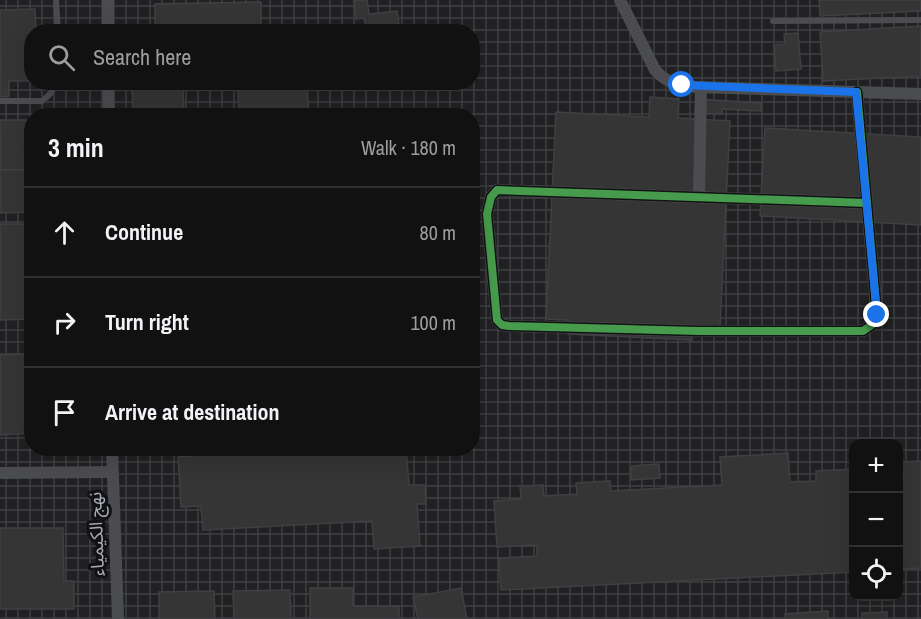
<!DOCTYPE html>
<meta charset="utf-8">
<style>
:root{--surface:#111;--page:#1a1a1a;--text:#f1f3f6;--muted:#9c9d9f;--line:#303131}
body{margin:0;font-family:"Archivo Narrow","Noto Sans Arabic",sans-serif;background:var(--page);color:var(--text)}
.controls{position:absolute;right:18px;bottom:18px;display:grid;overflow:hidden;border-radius:12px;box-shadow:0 6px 24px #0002}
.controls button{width:54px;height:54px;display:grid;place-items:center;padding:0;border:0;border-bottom:2px solid var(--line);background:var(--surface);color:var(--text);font:30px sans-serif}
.stop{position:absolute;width:18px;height:18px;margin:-14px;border:4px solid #1a73e8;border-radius:50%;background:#fff}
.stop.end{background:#1a73e8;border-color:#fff;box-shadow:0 2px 6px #0008}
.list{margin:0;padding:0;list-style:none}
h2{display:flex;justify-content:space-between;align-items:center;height:78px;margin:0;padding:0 24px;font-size:26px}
h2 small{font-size:20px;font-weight:400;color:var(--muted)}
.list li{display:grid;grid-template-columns:39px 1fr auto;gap:18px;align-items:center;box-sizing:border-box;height:90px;padding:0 24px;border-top:2px solid var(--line)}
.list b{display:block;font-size:22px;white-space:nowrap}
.list em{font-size:20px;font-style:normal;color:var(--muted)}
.icon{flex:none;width:33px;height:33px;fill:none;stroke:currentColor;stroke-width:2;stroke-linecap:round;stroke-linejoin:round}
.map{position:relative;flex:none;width:921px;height:619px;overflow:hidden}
.search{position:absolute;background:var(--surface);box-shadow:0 6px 24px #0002;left:24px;top:24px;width:456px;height:66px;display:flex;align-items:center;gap:15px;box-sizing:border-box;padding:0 21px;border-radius:24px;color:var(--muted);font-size:22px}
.panel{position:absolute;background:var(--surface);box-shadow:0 6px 24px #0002;left:24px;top:108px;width:456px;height:348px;border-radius:24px}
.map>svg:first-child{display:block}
.industrial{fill:url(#industrial-grid);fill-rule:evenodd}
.building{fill:#353536;stroke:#3f4043;stroke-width:1.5}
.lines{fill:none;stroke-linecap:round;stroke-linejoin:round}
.service{stroke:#4b4c50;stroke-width:6}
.minor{stroke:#4b4c50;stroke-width:12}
.cycleway-casing{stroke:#111113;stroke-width:11}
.cycleway{stroke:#469c4c;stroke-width:8}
.route{stroke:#1a73e8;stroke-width:8}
.labels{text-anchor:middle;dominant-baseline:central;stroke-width:6;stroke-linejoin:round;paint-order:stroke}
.street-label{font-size:18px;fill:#a8adb8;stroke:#111113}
</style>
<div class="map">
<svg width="921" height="619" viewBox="0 0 921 619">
<defs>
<pattern id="industrial-grid" width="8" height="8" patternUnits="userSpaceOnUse" patternTransform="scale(1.5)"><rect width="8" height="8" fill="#212123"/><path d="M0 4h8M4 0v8" fill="none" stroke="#3e3f41"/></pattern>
</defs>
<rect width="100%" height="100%" fill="#171717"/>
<path class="industrial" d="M0,0h921v619h-921zM32,32h440v50h-440zM32,116h440v332h-440zM854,444h44v152h-44z"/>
<g class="building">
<path d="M354,0h13l2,14 28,-3 2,13 -33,4 -2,-10 -8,1z"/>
<path d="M819,0h102v11l-101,5z"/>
<path d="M261,2v30h-106v-28z"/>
<path d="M35,9l1,23h-4v49h-23v15l-9,1v-87z"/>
<path d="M921,26v50l-98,5 -3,-49z"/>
<path d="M798,33l3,36 -25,2 -2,-26 11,-1 -1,-10z"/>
<path d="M307,86l2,30h-70l-1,-26z"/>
<path d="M183,87l1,29h-51l-1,-28z"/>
<path d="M650,97l29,2 -1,19 52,3 -10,206 -27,-1 -1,14 -124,-6v-14l-22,-1 10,-207 93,5z"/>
<path d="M696,99l65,4v8l-39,-2v5l-27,-1z"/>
<rect x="0" y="120" width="32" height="50"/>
<path d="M765,128l156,9v88l-161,-9z"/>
<path d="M0,170h32v42l-32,1z"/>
<path d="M0,224h32v95l-32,1z"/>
<path d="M32,354v79l-32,2v-80z"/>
<path d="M202,448h204l3,37h16l1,19h-9l3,42 -46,3 -2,-28 -169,9 -2,-24 -20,1 -3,-50 24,-2z"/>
<path d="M788,453l2,29 26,-1v-10l38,-2v103l-353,18 -2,-32 38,-2v-11l-40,2 -3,-46 27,-2 -1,-13 23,-1 1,11 33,-2 -1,-11 34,-2 1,10 111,-6 -2,-28z"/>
<path d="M921,461v107l-23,1v-91h5l-1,-16z"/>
<path d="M659,464l1,14 -29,2v-14z"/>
<path d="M0,528h63l1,53h10v28h-74z"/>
<path d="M310,588h43v18h46v13h-89z"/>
<path d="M461,588l6,31h-49l-5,-22z"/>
<path d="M290,590l1,29h-57l-1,-28z"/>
<path d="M214,591l1,28h-56v-27z"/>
<path d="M828,611v8h-43v-5z"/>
<path d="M887,612v7h-25v-6z"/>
</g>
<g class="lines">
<g class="service">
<path d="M56,0l2,32"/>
<path d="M773,21l148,-1"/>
<path d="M0,101h42l9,-8 4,-11"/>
</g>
<g class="minor">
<path d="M108,0v32"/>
<path d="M620,0l35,70c13,14 23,15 41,17l225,7"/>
<path d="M108,82l1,34"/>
<path d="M857,92l20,223 -4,9 -10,7h-164l-190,-5 -7,-1 -5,-5 -10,-106 4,-17 6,-7 370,13"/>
<path d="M699,197l2,-110"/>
<path d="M112,448l6,171"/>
<path d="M0,473l112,-1"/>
</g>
<defs>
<path id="cycleway" d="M857,92l20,223 -4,9 -10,7h-164l-190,-5 -7,-1 -5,-5 -10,-106 4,-17 6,-7 370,13"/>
</defs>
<use href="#cycleway" class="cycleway-casing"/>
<use href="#cycleway" class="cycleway"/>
</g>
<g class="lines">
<path class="route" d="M682,85l174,7 21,223"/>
</g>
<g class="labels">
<g class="street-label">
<text transform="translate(96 534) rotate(-92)">نهج الكيمياء</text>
</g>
</g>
</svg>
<div class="controls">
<button>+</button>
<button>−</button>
<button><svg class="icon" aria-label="locate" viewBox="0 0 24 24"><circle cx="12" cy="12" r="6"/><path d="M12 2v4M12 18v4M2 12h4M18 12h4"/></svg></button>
</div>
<div class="stop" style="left:682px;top:85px"></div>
<div class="stop end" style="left:877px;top:315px"></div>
<div class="search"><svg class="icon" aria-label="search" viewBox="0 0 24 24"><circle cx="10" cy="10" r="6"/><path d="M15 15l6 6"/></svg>Search here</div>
<section class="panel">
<h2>3 min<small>Walk · 180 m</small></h2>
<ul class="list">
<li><svg class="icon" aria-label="ahead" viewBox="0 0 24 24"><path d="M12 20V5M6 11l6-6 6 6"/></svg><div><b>Continue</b></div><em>80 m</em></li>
<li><svg class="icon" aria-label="right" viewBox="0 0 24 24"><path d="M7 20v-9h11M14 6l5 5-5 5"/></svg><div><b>Turn right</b></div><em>100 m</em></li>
<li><svg class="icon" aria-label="arrive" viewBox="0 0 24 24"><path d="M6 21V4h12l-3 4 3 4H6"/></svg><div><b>Arrive at destination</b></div></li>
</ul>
</section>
</div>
